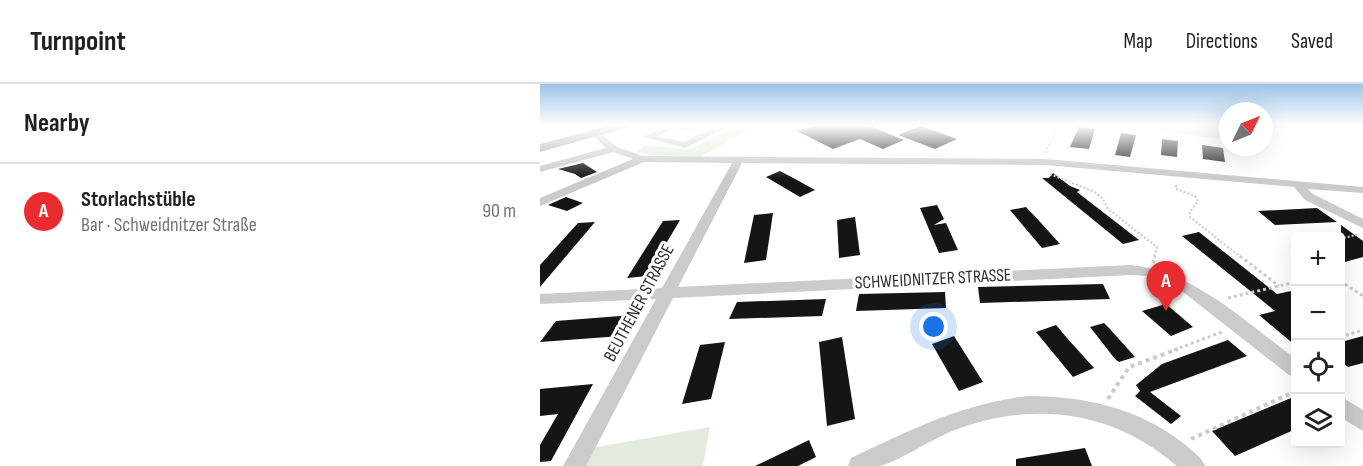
<!DOCTYPE html>
<meta charset="utf-8">
<style>
:root{--surface:#fff;--page:#f2f2f2;--text:#202124;--muted:#757577;--line:#e0e0e0;--accent:#e92c2f}
body{margin:0;font-family:"Sofia Sans Condensed",sans-serif;background:var(--page);color:var(--text)}
.controls{position:absolute;right:18px;bottom:18px;display:grid;overflow:hidden;border-radius:6px;box-shadow:0 6px 24px #0002}
.controls button{width:54px;height:54px;display:grid;place-items:center;padding:0;border:0;border-bottom:2px solid var(--line);background:var(--surface);color:var(--text);font:30px sans-serif}
.compass{position:absolute;left:679px;top:18px;width:54px;height:54px;border-radius:50%;background:var(--surface);box-shadow:0 6px 24px #0002;rotate:47deg}
.you{position:absolute;left:394px;top:243px;width:21px;height:21px;margin:-15px;border:4px solid #fff;border-radius:50%;background:#1a73e8;box-shadow:0 0 0 9px #1a73e833}
.badge{display:grid;place-items:center;width:39px;height:39px;border-radius:50%;background:var(--accent);color:#fff;font-size:20px;font-weight:700}
.pin{position:absolute;translate:-50% -50px;filter:drop-shadow(0 2px 3px #0008)}
.pin::after{content:'';position:absolute;top:32px;width:21px;height:18px;background:inherit;clip-path:polygon(0 0,100% 0,50% 100%)}
.list{margin:0;padding:0;list-style:none}
h2{display:flex;justify-content:space-between;align-items:center;height:78px;margin:0;padding:0 24px;font-size:26px}
h2 small{font-size:20px;font-weight:400;color:var(--muted)}
.list li{display:grid;grid-template-columns:39px 1fr auto;gap:18px;align-items:center;box-sizing:border-box;height:96px;padding:0 24px;border-top:2px solid var(--line)}
.list b{display:block;font-size:22px;white-space:nowrap}
.list p{margin:0;font-size:20px;white-space:nowrap;color:var(--muted)}
.list em{font-size:20px;font-style:normal;color:var(--muted)}
.icon{flex:none;width:33px;height:33px;fill:none;stroke:currentColor;stroke-width:2;stroke-linecap:round;stroke-linejoin:round}
.map{position:relative;flex:none;width:823px;height:382px;overflow:hidden}
header{display:flex;align-items:center;gap:36px;box-sizing:border-box;height:84px;padding:0 30px;background:var(--surface);border-bottom:2px solid var(--line)}
header strong{font-size:28px}
nav{display:flex;gap:33px;margin-inline-start:auto;font-size:21px}
main{display:flex}
aside{flex:1;background:var(--surface)}
.map>svg:first-child{display:block}
.green{fill:#e3ecdc}
.building{fill:#151515}
.lines{fill:none;stroke-linecap:round;stroke-linejoin:round}
.minor-tunnel{stroke:#d5d5d5;stroke-width:10;stroke-dasharray:10 5;stroke-linecap:butt}
.path-far2{stroke:#cbcbcb;stroke-width:2;stroke-dasharray:2 2;stroke-linecap:butt}
.path-far1{stroke:#cbcbcb;stroke-width:3;stroke-dasharray:3 3;stroke-linecap:butt}
.path{stroke:#cbcbcb;stroke-width:4;stroke-dasharray:4 4;stroke-linecap:butt}
.minor{fill:#cbcbcb;fill-rule:evenodd}
.major{fill:#a6a6a6;fill-rule:evenodd}
.labels{text-anchor:middle;dominant-baseline:central;stroke-width:6;stroke-linejoin:round;paint-order:stroke}
.street-label{font-size:18px;fill:#2e2e2e;stroke:#fff}
</style>
<header>
<strong>Turnpoint</strong>
<nav><a>Map</a><a>Directions</a><a>Saved</a></nav>
</header>
<main>
<aside>
<h2>Nearby<small></small></h2>
<ul class="list">
<li><span class="badge">A</span><div><b>Storlachstüble</b><p>Bar · Schweidnitzer Straße</p></div><em>90 m</em></li>
</ul>
</aside>
<div class="map">
<svg width="823" height="382" viewBox="0 0 823 382">
<rect width="100%" height="100%" fill="#fff"/>
<g class="green">
<path d="M199,41h17l-54,31 -51,-1 -14,-4 8,-6 44,5z"/>
<path d="M577,41h111v15z"/>
<path d="M170,343l-7,39h-127l9,-17z"/>
</g>
<g class="building">
<path d="M276,41h52l36,15 -21,9 -23,-10 -27,10 -36,-18z"/>
<path d="M381,42l36,13 -22,10 -37,-14z"/>
<path d="M539,43l16,2 -6,20 -19,-2z"/>
<path d="M581,49l15,2 -6,22 -15,-2z"/>
<path d="M622,55l16,2 -1,16 -16,-2z"/>
<path d="M662,61l21,3 2,14 -22,-3z"/>
<path d="M43,79l14,9 -16,6 -6,-4 -17,-5z"/>
<path d="M240,87l17,9 18,10 -15,7 -34,-20z"/>
<path d="M513,89l17,13 10,4 -3,2 62,48 -16,4 -81,-66h7z"/>
<path d="M26,113l17,6 -16,8 -19,-6z"/>
<path d="M397,121l7,14 -10,6 12,-2 12,27 -19,3 -19,-45z"/>
<path d="M486,123l16,17 18,20 -18,4 -32,-38z"/>
<path d="M777,124l20,14 -62,3 -17,-14z"/>
<path d="M233,129l-7,47 -22,3 10,-48z"/>
<path d="M315,133l5,38 -21,3 -2,-38z"/>
<path d="M140,136l-33,56 -20,2 36,-57z"/>
<path d="M55,138l-55,65v-22l38,-42z"/>
<path d="M801,141l22,16v16l-22,6z"/>
<path d="M659,148l78,62 19,-4v56l-37,-31 16,-4 -93,-75z"/>
<path d="M563,200l7,15 -130,4 -2,-16z"/>
<path d="M405,208l1,16 -90,3 3,-17z"/>
<path d="M286,215l-4,17 -93,3 8,-17z"/>
<path d="M626,220l13,11 14,12 -22,9 -29,-25z"/>
<path d="M93,231l-12,21 -81,6 16,-21z"/>
<path d="M564,239l5,5 26,29 -16,5 -4,-3 -25,-32z"/>
<path d="M516,241l11,13 27,30 -21,9 -37,-45z"/>
<path d="M414,252l29,46 -24,9 -27,-47z"/>
<path d="M823,252v27l-15,4 -7,-6v-19z"/>
<path d="M302,253l13,82 -28,7 -8,-84z"/>
<path d="M688,256l19,16 -97,36 31,24 -10,8 -36,-28 5,-5 -4,-6 26,-21z"/>
<path d="M185,258l-14,57 -29,5 18,-59z"/>
<path d="M53,300l-42,77 -11,1v-17l18,-31 -18,2v-27z"/>
<path d="M756,312v33l-61,27 -23,-25z"/>
<path d="M269,356l7,17 -18,9h-43z"/>
<path d="M545,364l7,18h-76v-7z"/>
</g>
<g class="lines">
<path class="minor-tunnel" d="M147,44l9,-3"/>
<g class="path-far2">
<path d="M505,69l14,-28"/>
<path d="M510,90l45,18 8,7 5,10 49,38 -3,11"/>
<path d="M636,101v4l19,7 3,5 -8,11v5l52,41"/>
<path d="M800,155l19,-5"/>
<path d="M756,165l-3,1 3,1"/>
</g>
<g class="path-far1">
<path d="M700,172l39,30"/>
<path d="M613,179l2,-7"/>
<path d="M800,197l23,15"/>
<path d="M688,214l68,-16"/>
<path d="M800,253l23,-7"/>
<path d="M634,266l48,-18"/>
</g>
<g class="path">
<path d="M568,315l21,-32 49,-18"/>
<path d="M651,355l105,-48"/>
</g>
<g class="minor">
<path d="M127,41l23,1v4l-17,-1 -16,7 27,6 35,-17h12l-46,23 -42,-11z"/>
<path d="M51,42l26,21 26,9 403,3 317,28v6l-55,-4 5,5 50,25v9l-58,-28 -11,-13 -248,-22 -304,-2 -64,124 452,-22c64,6 115,57 166,94v18l-7,-2 -106,-83 -35,-16 -18,-1 -457,23 -87,168h-23l93,-167 -116,5v-10l122,-6 70,-125 -88,-1 -104,44v-8l93,-39 -20,-7 -73,20v-6l66,-18 -20,-19z"/>
<path d="M488,312c55,0 111,12 155,47 8,7 18,13 22,23h-28c-66,-57 -147,-66 -227,-34 -17,7 -57,32 -70,34 -11,0 -22,0 -32,0l3,-8c60,-28 110,-54 177,-62z"/>
<path d="M800,312l23,14v21l-23,-14z"/>
</g>
<path class="major" d="M72,41h19l-2,2 -89,25v-8z"/>
</g>
<linearGradient id="sky" x2="0" y2="1"><stop stop-color="#9bc4ea"/><stop offset="0.44" stop-color="#fff"/><stop offset="1" stop-color="#fff" stop-opacity="0"/></linearGradient>
<rect width="823" height="94" fill="url(#sky)"/>
<g class="labels">
<g class="street-label">
<text transform="translate(393 195) rotate(-3)">SCHWEIDNITZER STRASSE</text>
<text transform="translate(99 219) rotate(-62)">BEUTHENER STRASSE</text>
</g>
</g>
</svg>
<div class="controls">
<button>+</button>
<button>−</button>
<button><svg class="icon" aria-label="locate" viewBox="0 0 24 24"><circle cx="12" cy="12" r="6"/><path d="M12 2v4M12 18v4M2 12h4M18 12h4"/></svg></button>
<button><svg class="icon" aria-label="layers" viewBox="0 0 24 24"><path d="M12 4l9 5-9 5-9-5zM3 14l9 5 9-5"/></svg></button>
</div>
<svg class="compass" viewBox="-18 -18 36 36"><path d="M0-13l5 13h-10z" fill="#e53935"/><path d="M0 13l5-13h-10z" fill="#757577"/></svg>
<div class="you"></div>
<div class="pin badge" style="left:626px;top:227px">A</div>
</div>
</main>
